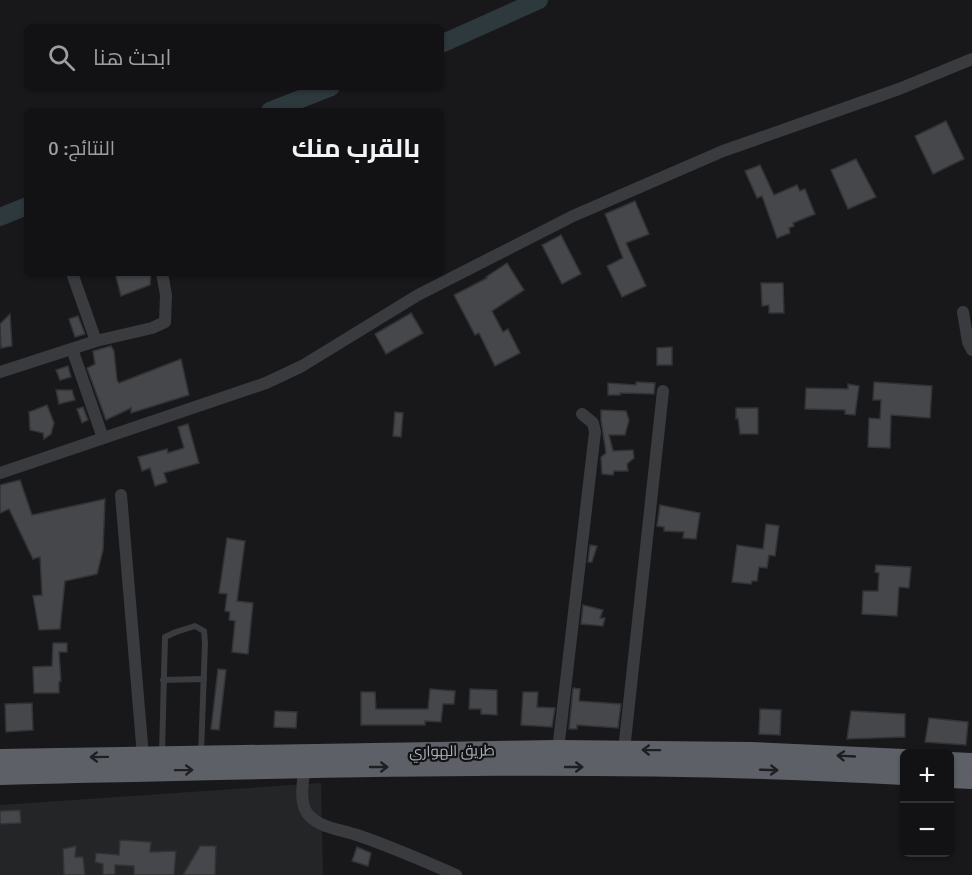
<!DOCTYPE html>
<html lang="ar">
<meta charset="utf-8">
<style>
:root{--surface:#121214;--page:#1f2022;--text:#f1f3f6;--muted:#9c9ea0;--line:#313234}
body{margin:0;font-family:Signika,Cairo,sans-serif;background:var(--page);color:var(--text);direction:rtl}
.controls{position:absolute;right:18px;bottom:18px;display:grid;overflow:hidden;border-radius:9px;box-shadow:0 2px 4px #0004}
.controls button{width:54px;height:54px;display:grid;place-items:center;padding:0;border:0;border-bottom:2px solid var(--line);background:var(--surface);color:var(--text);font:30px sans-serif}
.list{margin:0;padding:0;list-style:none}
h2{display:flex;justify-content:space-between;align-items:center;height:78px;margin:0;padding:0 24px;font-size:26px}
h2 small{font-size:20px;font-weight:400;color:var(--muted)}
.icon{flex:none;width:33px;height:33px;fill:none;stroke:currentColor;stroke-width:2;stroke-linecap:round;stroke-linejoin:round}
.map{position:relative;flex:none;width:972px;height:875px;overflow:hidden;direction:ltr}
.search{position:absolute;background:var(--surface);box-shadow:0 2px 4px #0004;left:24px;top:24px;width:420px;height:66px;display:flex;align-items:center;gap:15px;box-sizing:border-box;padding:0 21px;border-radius:9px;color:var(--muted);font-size:22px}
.panel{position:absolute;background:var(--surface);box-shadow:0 2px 4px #0004;left:24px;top:108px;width:420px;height:168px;border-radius:9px;direction:rtl}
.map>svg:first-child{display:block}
.built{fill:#242527}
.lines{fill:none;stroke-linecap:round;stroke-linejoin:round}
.river{stroke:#2e393e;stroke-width:18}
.building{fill:#45474a;stroke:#323336;stroke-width:1.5}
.service{stroke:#393b3f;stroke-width:6}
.minor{stroke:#393b3f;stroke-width:12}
.trunk{stroke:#5e6067;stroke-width:20}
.oneway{stroke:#1e1f21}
.labels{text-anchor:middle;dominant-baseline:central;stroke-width:4.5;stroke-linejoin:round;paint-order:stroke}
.street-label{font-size:15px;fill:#abb1ba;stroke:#131315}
</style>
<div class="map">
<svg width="972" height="875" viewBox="0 0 972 875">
<rect width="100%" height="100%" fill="#18181a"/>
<path class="built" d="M321,783l2,92h-323v-70z"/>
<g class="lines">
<g class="river">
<path d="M441,44l98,-44"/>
<path d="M270,111l61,-24"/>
<path d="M0,217l27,-11"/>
</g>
</g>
<g class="building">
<path d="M946,121l18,38 -31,15 -18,-38z"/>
<path d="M856,159l20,38 -28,12 -17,-39z"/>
<path d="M760,165l14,30 23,-10 3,6 5,-2 10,25 -22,9 1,3 -5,2 1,5 -13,5 -15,-42 -5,2 -12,-27z"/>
<path d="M635,201l14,33 -23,9 20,43 -24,11 -15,-31 16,-8 -18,-44z"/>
<path d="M561,235l20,39 -19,10 -20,-39z"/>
<path d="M507,263l17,27 -32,21 11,21 5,-3 12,24 -25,13 -16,-33 -4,2 -21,-40 33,-17 -1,-1z"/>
<path d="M115,273h36l-1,12 -29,11z"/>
<path d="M761,283h22l1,30h-15v-8l-7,1z"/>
<path d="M411,313l12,20 -37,21 -11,-20z"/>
<path d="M10,314l2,32 -11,2 -1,-24z"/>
<path d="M78,316l7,18 -10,3 -6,-18z"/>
<path d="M111,346l3,5 3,29 2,3 62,-24 8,36 -58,18v-5l-25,12 -19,-52 8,-4 -2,-13z"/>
<path d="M672,347v18h-15v-17z"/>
<path d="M68,366l3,11 -11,3 -4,-10z"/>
<path d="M636,382l19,1 -1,11 -34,-1v2h-12v-12l28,2z"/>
<path d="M874,382l58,4 -2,32 -39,-3 -1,33 -22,-1 1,-29 11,1 1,-19h-8z"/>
<path d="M848,384l11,2 -4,29 -10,-1v-4l-40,-1 1,-21 42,1z"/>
<path d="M56,390h16l3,10 -16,4z"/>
<path d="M47,405l7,18 -3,11 -7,5 -1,-6 -13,-3 -1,-18z"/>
<path d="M83,407l5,13 -6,3 -5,-14z"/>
<path d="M736,408h22v26h-18l-2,-16 -2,1z"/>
<path d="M601,410l25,1 3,9 -4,15h-16l4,16 20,-1 1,8 -7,6 1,7h-14l-1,4 -11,-1 -1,-17 5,-4 -5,-33z"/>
<path d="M395,412l8,1 -2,24 -8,-1z"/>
<path d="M188,424l11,39 -35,10 3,9 -12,4 -5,-18 -8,3 -4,-14 29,-8 1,4 16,-5 -6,-21z"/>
<path d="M20,480l12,35 73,-16 -2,51 -6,24 -32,7 -5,48 -21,1 -6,-34 9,-1 -2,-38 -7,2 -24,-50 -9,4v-28z"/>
<path d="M660,505l40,8 -4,26 -13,-1 1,-6 -20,-1v-4l-7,-1z"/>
<path d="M766,524l13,2 -4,30 -6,-1 -2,13 -8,-1 -2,14h-5l-1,3 -19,-2 5,-37 26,4z"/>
<path d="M227,538l18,3 -8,60 16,2 -5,51 -16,-2 3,-31 -6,-1 1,-8 -5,-1 2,-17 -8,-1z"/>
<path d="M590,545l7,1 -5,16h-4z"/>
<path d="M876,565l35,2 -2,21 -10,-1 -2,29 -35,-2 1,-23h15l1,-18 -4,-1z"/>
<path d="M583,605l20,5 -3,8h5l-2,8 -22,-2z"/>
<path d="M53,643h14v9h-8l2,29 -2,1v11h-25l-1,-26 19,-1z"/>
<path d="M218,669l8,1 -7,60 -8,-1z"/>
<path d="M573,688l7,1 -1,12 42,3 -3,24 -41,-3v4h-8z"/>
<path d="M430,689l25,2 -1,13h-11l-2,18 -16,-1v4h-64v-33h14l1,17h52z"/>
<path d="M470,689l27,1v25l-16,-1v-5h-12z"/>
<path d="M523,692h15l-1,15 18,1 -3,19 -31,-2z"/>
<path d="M32,703l1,27 -27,2 -1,-28z"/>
<path d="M760,709l21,1 -1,25 -21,-1z"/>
<path d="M275,711l22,1 -1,16 -22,-1z"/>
<path d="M851,711l54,3v23l-58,2z"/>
<path d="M929,718l39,4 -2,23 -41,-3z"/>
<path d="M20,810l1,13 -21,1v-13z"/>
<path d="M120,840l31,2 -1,10 26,-1 -2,24h-40v-9l-19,-1v9l-12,1v-11l-8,-2 1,-9 23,2z"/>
<path d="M76,846l-1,11h8l2,18h-21l-1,-26z"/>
<path d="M200,846h16l-1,29h-32z"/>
<path d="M357,847l14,6 -3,13 -16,-5z"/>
</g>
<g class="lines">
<g class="service">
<path d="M163,680l41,-1"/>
<path d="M162,752l3,-115 11,-5 19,-6 9,5 1,12 -4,111"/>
</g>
<g class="minor">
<path d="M72,273l24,68"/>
<path d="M963,312l5,30 4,8"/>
<path d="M72,349l31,89"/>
<path d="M0,372l96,-31 56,-13 13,-6 1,-27 -4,-22"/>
<path d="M0,473l266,-90 36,-17 116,-71 155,-79 150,-65 176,-62 73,-30"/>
<path d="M121,495l22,261"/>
<path d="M558,750l37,-318 -2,-9 -11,-9"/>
<path d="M624,750l39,-359"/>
<path d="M305,767c-2,13 -6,34 2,46 11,15 33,16 50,22 33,11 67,26 99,40"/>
</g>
<g class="trunk">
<path d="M0,759l558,-9 193,2 153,7"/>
<path d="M950,762l22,1"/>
<path d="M0,775c301,-7 603,-17 904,0"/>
<path d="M950,778l22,1"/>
</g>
</g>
<defs><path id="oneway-shaft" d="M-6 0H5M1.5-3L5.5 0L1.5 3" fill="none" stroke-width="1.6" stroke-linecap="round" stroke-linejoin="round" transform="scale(1.5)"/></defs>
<g class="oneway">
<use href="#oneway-shaft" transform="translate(651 750) rotate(-179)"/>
<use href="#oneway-shaft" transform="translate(846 756) rotate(-177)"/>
<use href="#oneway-shaft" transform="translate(99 757) rotate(179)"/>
<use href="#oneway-shaft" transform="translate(379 767)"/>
<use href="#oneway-shaft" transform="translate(574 767)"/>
<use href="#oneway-shaft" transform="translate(184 770) rotate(-1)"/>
<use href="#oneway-shaft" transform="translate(769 770) rotate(2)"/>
</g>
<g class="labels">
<g class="street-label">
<text transform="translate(452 751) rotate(-1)">طريق الهواري</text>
</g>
</g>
</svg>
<div class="controls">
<button>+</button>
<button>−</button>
</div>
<div class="search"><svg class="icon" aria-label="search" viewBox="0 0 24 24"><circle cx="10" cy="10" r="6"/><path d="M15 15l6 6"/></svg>ابحث هنا</div>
<section class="panel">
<h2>بالقرب منك<small>النتائج: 0</small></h2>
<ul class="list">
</ul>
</section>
</div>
